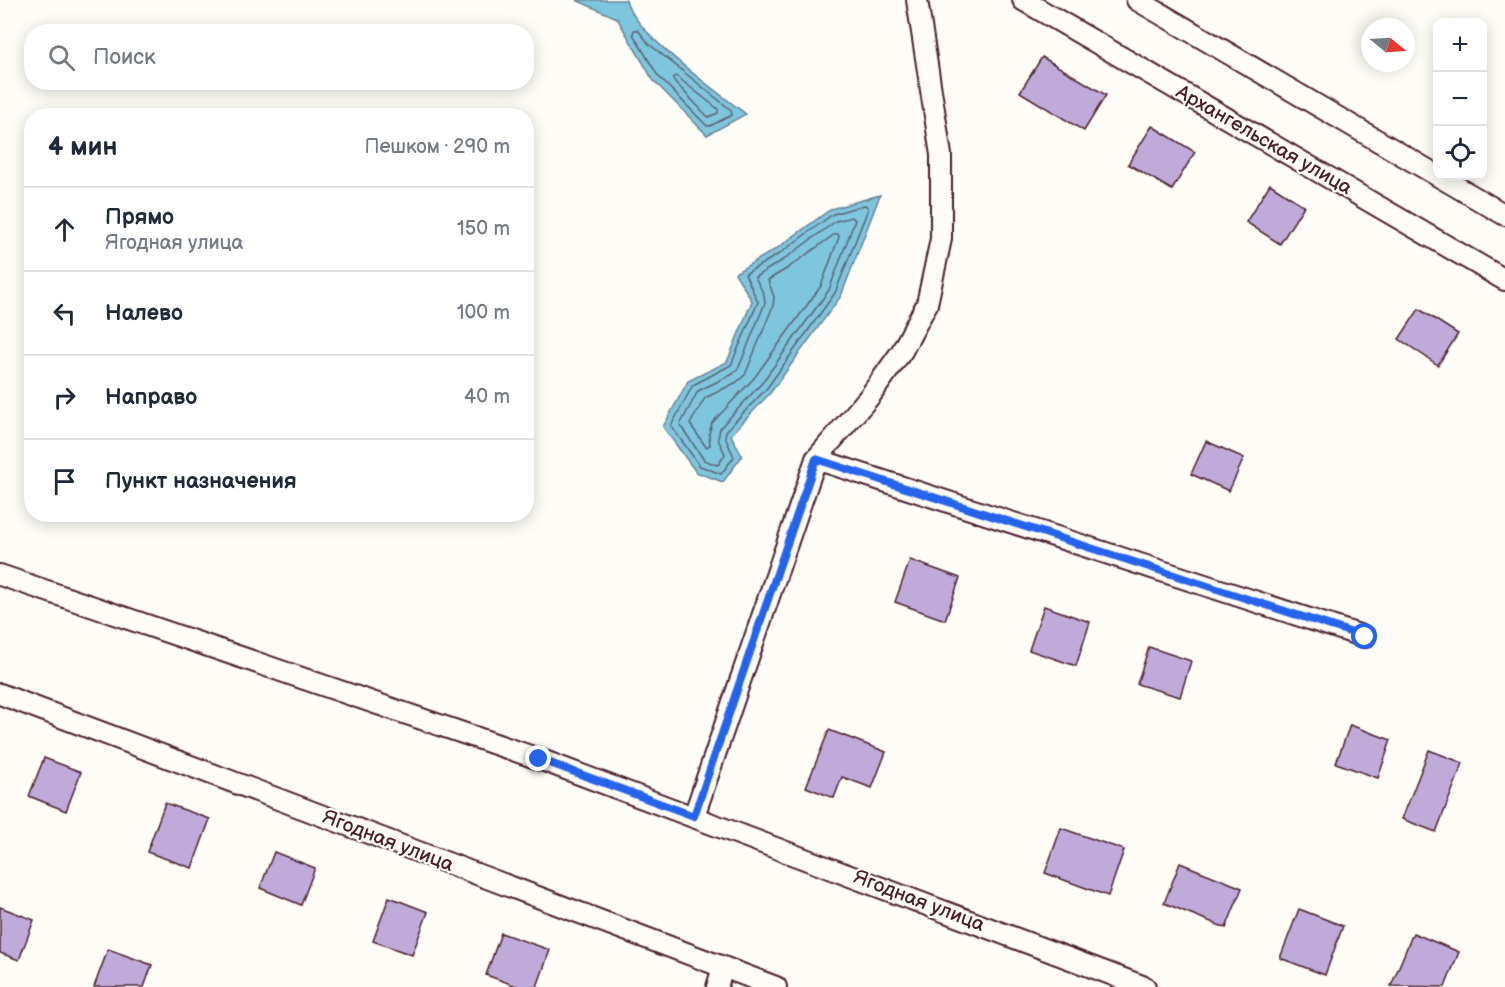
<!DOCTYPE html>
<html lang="ru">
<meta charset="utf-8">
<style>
:root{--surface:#fff;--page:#f2f2f3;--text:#1f2937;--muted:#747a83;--line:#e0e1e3}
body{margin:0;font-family:"Balsamiq Sans",sans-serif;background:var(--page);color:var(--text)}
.controls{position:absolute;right:18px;top:18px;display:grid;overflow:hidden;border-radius:12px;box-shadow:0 3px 15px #0003}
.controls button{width:54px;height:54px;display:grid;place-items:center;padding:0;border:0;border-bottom:2px solid var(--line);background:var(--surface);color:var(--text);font:30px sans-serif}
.compass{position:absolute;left:1361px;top:18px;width:54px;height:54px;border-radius:50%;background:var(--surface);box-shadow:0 3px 15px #0003;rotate:108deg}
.stop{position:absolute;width:18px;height:18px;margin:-14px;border:4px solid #2563eb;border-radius:50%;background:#fff}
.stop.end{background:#2563eb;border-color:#fff;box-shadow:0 2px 6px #0008}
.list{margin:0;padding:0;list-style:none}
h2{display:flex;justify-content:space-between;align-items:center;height:78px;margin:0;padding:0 24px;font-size:26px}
h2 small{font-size:20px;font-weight:400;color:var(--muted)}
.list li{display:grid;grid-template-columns:39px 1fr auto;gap:18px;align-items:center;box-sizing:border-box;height:84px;padding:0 24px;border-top:2px solid var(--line)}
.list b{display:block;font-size:22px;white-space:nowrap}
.list p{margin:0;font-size:20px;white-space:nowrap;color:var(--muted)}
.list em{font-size:20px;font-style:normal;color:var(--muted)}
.icon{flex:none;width:33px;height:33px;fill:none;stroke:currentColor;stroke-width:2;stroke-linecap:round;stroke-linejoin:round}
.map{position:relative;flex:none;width:1505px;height:987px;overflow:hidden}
.search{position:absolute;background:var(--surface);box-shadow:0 3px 15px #0003;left:24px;top:24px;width:510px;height:66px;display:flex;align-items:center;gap:15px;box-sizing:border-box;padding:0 21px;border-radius:24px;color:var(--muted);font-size:22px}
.panel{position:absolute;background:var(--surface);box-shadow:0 3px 15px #0003;left:24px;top:108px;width:510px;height:414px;border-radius:24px}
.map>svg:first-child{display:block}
.water{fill:#7ec5de;stroke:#698396;stroke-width:1.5}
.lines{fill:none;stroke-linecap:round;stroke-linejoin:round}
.shore{stroke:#5f6173;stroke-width:1.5}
.building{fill:#bfaad9;stroke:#4a1f2b;stroke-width:1.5}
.street-casing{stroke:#4a1f2b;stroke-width:24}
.street{stroke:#fdfcf7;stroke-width:20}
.route{stroke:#2563eb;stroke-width:8}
.labels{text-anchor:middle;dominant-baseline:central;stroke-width:4.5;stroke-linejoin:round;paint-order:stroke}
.street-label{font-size:20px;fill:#4a1f2b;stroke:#fdfcf7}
</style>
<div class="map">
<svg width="1505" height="987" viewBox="0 0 1505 987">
<rect width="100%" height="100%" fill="#fdfcf7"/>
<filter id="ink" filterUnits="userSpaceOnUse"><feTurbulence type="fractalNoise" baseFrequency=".0167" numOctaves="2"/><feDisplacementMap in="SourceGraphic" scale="12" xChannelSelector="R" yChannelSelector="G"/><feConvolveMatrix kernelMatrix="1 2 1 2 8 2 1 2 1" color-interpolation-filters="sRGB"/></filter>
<g filter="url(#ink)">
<g class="water">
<path d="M576,0h50c9,34 90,91 120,114l-39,21 -54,-55 -36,-62z"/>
<path d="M880,195l-39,101 -70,96 -40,43 11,21 -19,26 -27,-10 -33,-45 25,-46 39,-19 25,-61 -17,-28 41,-24 55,-40z"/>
</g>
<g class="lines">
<g class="shore">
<path d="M634,30h4l11,14 82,66 1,5 -22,11h-3l-49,-50 -25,-42z"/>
<path d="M676,76l42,33v4l-10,4 -34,-36 -1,-3z"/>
<path d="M864,205l3,1 1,3 -33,84 -68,95 -41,43 -1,6 9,20 -13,17 -21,-8 -29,-40 22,-41 38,-20 27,-63 -13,-28 34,-20 54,-40z"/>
<path d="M852,217l3,3 -26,70 -68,94 -41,44 -2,11 7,15 -6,10 -2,1 -13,-5 -24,-35 18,-34 35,-17 6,-7 26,-64 -1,-8 -9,-18 28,-17 53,-39z"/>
<path d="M835,234h3l1,3 -18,49 -67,92 -42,45 -3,11 1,11 -4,2 -16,-23 15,-26 32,-16 8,-7 28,-69 1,-9 -6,-17 20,-12z"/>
</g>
</g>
<g class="building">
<path d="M1042,57l64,38 -22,36 -64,-39z"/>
<path d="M1152,126l43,26 -23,38 -44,-26z"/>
<path d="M1270,184l34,22 -24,38 -34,-22z"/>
<path d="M1419,309l39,25 -20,31 -39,-26z"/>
<path d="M1206,441l38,17 -15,33 -38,-17z"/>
<path d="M910,560l50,18 -15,42 -50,-18z"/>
<path d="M1044,606l46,16 -14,44 -47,-16z"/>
<path d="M1149,647l42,14 -11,36 -43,-13z"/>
<path d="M1350,725l41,15 -13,38 -42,-15z"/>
<path d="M829,730l57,22 -14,36 -30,-11 -8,21 -28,-11z"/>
<path d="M1429,750l34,13 -27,69 -34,-13z"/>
<path d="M44,758l37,14 -15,39 -37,-15z"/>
<path d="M165,803l45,16 -18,49 -45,-16z"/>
<path d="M1061,828l63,22 -16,46 -63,-23z"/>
<path d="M274,852l41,16 -14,37 -41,-17z"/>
<path d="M1180,863l62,25 -16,40 -62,-25z"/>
<path d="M389,897l39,15 -16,43 -39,-14z"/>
<path d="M0,907l34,13 -15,40 -19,-7z"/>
<path d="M1299,909l44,17 -18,49 -45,-17z"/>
<path d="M501,933l49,17 -13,37h-18l-33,-12z"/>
<path d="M1413,933l46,19 -14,35 -54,-1z"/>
<path d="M108,949l44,16 -8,22h-50z"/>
</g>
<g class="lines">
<defs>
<g id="street">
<path d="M1023,0l482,280"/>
<path d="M1137,0l368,215"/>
<path d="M816,459l549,178"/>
<path d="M0,575l539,184 606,228"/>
<path d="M0,694l776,293"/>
<path d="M694,816l122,-357 54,-63 32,-45 25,-47 14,-65v-84l-24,-155"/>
<path d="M717,987l6,-20"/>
</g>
</defs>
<use href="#street" class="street-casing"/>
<use href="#street" class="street"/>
</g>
</g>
<g class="lines" filter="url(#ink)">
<path class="route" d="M539,759l155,57 122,-357 549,178"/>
</g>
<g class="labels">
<g class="street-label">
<text transform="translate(1264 140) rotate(30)">Архангельская улица</text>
<text transform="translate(388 841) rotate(21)">Ягодная улица</text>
<text transform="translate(919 901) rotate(21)">Ягодная улица</text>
</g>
</g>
</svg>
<div class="controls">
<button>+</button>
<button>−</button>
<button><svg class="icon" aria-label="locate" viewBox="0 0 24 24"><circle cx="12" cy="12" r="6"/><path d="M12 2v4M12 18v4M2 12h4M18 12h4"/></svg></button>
</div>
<svg class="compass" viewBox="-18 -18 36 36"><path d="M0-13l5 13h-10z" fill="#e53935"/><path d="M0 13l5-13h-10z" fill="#747a83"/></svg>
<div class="stop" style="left:1365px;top:637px"></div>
<div class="stop end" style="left:539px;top:759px"></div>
<div class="search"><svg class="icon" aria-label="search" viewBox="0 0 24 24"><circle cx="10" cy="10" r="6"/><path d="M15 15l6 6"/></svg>Поиск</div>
<section class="panel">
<h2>4 мин<small>Пешком · 290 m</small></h2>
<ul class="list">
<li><svg class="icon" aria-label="ahead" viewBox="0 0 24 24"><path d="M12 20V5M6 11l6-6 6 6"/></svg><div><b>Прямо</b><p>Ягодная улица</p></div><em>150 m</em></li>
<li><svg class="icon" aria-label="left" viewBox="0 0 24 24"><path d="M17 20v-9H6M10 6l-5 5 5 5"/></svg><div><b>Налево</b></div><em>100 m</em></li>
<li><svg class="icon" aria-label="right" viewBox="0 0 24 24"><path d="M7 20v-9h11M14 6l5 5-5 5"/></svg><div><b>Направо</b></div><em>40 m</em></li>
<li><svg class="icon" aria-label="arrive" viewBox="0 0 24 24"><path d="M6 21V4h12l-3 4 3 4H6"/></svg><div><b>Пункт назначения</b></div></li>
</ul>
</section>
</div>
